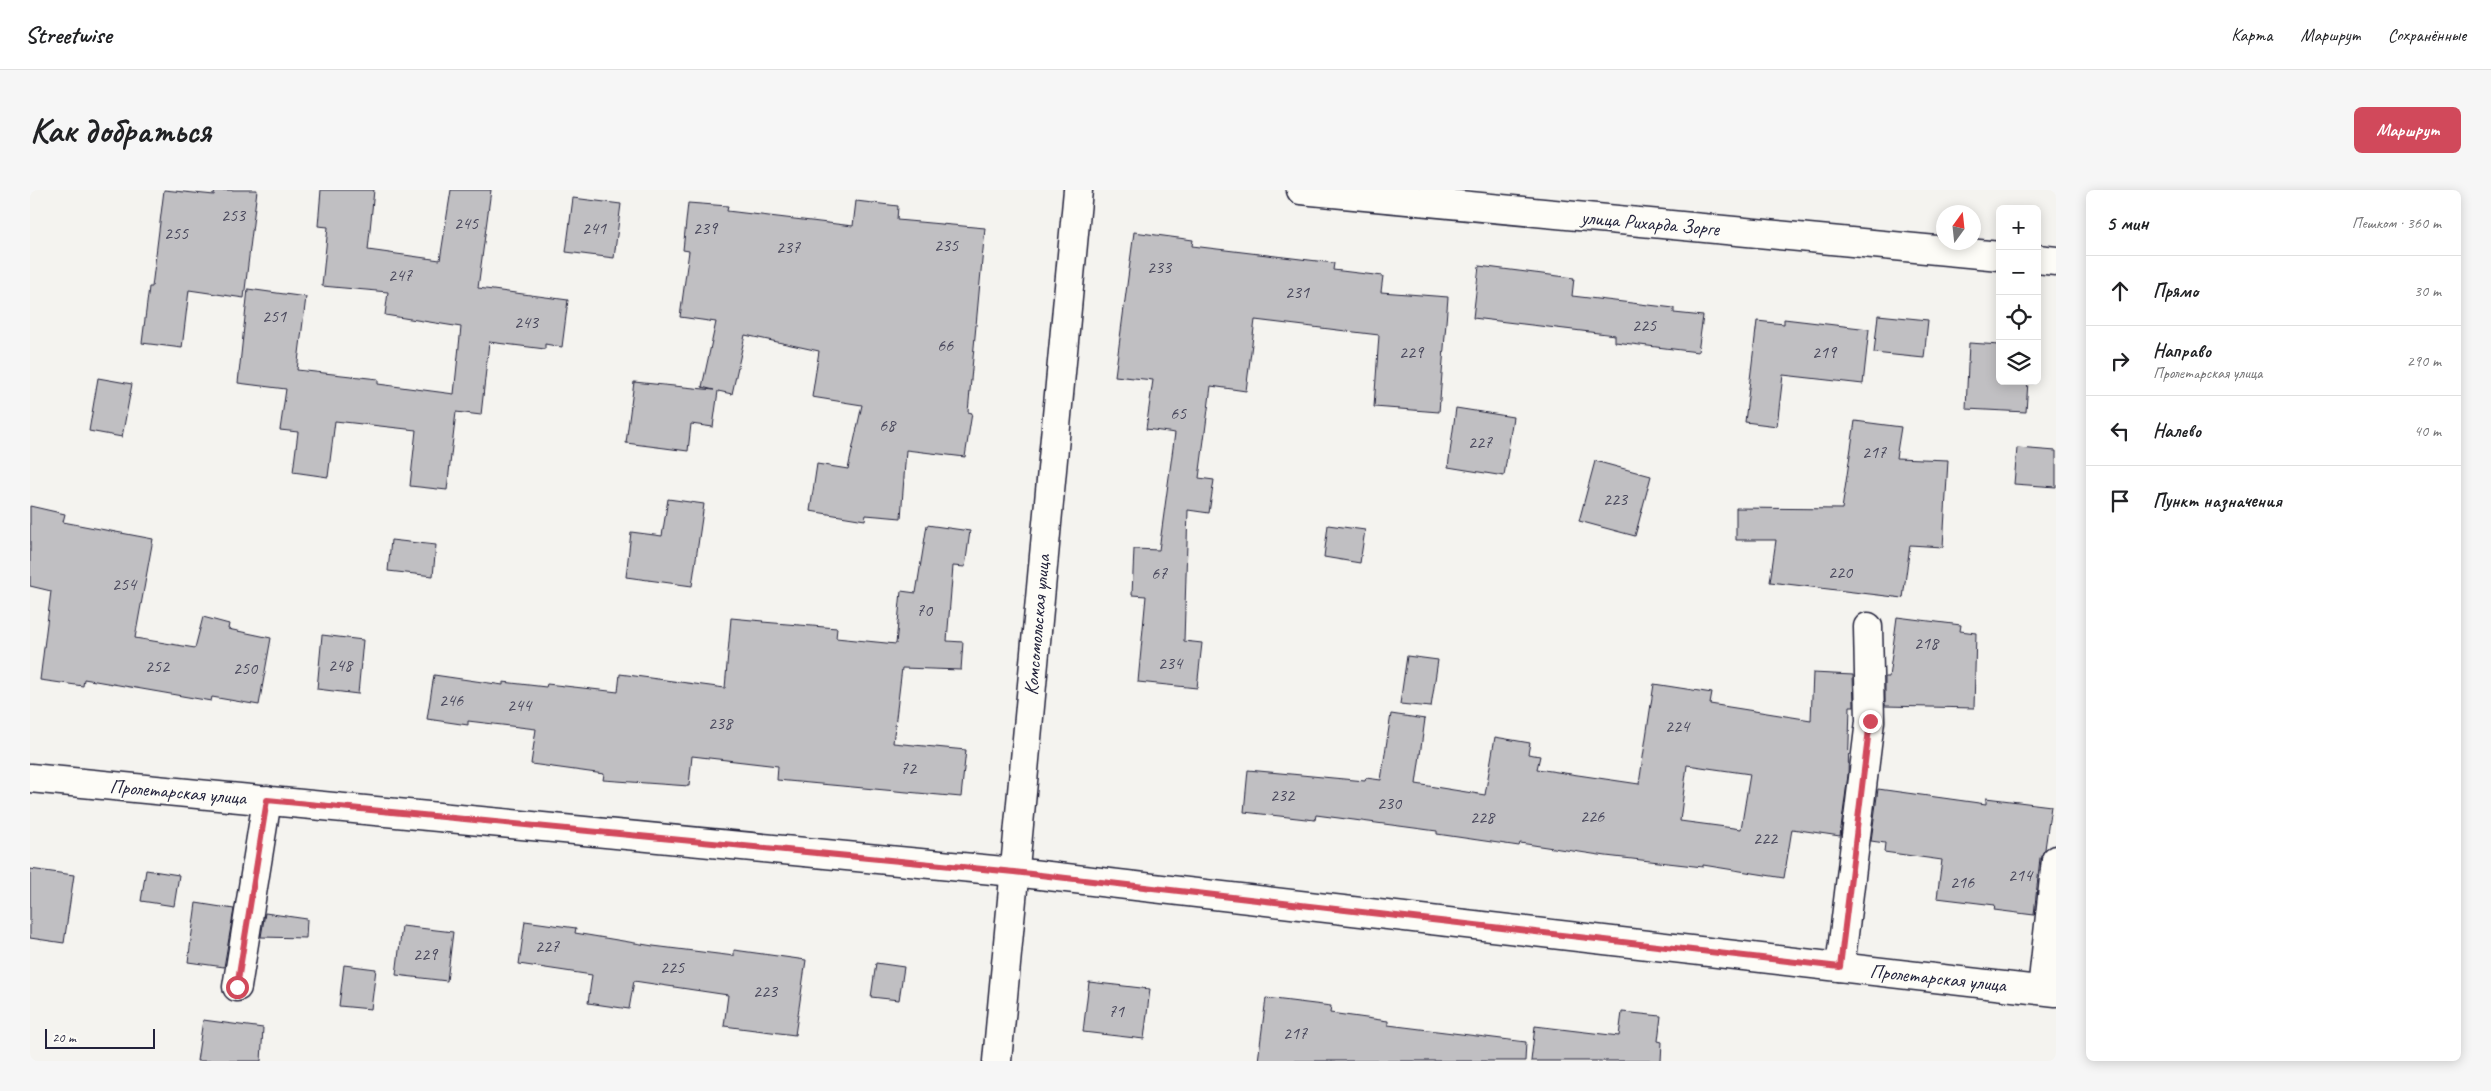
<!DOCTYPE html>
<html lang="ru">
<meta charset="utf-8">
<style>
:root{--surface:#fff;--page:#f6f6f6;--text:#202124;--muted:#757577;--line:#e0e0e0;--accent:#d1495b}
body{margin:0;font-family:Caveat,sans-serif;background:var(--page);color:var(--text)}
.controls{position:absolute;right:15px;top:15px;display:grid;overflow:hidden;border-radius:8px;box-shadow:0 2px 12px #0003}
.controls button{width:45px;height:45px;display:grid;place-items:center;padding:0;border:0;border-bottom:1px solid var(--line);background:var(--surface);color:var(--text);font:25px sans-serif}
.compass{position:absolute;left:1906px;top:15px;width:45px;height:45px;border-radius:50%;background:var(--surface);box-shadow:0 2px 12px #0003;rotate:15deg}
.scale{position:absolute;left:15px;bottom:12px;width:110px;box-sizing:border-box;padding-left:5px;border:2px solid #22223b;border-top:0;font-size:14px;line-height:18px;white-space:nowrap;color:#22223b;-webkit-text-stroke:4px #fdfcf7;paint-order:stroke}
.stop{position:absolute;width:15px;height:15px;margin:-11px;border:4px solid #d1495b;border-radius:50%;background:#fff}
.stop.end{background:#d1495b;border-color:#fff;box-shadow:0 1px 5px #0008}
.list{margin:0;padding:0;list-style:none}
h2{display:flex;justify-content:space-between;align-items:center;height:65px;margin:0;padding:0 20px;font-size:21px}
h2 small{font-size:16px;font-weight:400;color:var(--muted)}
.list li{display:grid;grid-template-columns:32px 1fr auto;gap:15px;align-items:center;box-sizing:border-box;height:70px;padding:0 20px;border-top:1px solid var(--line)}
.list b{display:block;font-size:19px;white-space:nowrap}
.list p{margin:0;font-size:16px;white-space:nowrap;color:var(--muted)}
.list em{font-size:16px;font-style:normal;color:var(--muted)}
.icon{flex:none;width:28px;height:28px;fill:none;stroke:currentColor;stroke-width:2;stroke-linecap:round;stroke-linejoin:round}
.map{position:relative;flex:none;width:2026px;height:871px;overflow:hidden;border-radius:8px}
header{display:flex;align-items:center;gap:30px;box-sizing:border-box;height:70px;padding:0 25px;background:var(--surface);border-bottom:1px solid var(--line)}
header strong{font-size:24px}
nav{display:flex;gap:28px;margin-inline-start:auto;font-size:18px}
.intro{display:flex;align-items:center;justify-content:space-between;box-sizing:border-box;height:120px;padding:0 30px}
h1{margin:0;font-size:35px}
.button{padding:12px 22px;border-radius:8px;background:var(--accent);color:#fff;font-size:18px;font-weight:700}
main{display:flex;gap:30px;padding:0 30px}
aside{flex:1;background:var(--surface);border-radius:8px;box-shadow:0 2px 12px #0003}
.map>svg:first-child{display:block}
.building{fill:#c0bfc2;stroke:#22223b;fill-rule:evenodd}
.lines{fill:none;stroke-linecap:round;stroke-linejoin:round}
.minor-casing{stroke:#22223b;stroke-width:31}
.minor{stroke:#fdfcf7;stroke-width:28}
.route{stroke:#d1495b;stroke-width:6}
.labels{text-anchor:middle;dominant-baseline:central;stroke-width:4;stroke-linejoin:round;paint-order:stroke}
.number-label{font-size:18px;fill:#4a495d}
.street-label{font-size:20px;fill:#22223b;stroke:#fdfcf7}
</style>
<header>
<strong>Streetwise</strong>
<nav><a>Карта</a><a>Маршрут</a><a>Сохранённые</a></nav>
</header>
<div class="intro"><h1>Как добраться</h1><a class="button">Маршрут</a></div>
<main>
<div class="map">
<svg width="2026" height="871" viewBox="0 0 2026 871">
<rect width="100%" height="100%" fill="#f4f3ef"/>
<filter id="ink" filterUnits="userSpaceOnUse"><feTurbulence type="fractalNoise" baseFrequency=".02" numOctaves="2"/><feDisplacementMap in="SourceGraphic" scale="10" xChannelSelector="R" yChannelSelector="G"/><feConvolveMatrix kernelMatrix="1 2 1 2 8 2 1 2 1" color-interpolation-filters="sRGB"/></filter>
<g filter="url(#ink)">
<g class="building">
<path d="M134,0l50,5 1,-5h42l-13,108 -55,-8 -7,58 -40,-5 7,-56h3z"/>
<path d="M291,0h53l-6,60 72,10 11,-70h40l-13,98 90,12 -6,47 -17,-3v5l-56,-7 -8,73 -25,-3 -9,78 -37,-4 6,-56 -81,-9 -7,56 -35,-5 5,-40 -18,-2 6,-41 -48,-6 10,-94 58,8 -9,73 81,9v5l76,10 7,-67 -76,-12 3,-23 -66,-6 6,-59 -10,-1z"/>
<path d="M543,8l48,6 -7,54 -48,-6z"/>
<path d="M826,11l42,5 -1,14 88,8 -17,184 4,1 -7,44 -59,-7 -5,68 -35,-3 -1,5 -55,-9 7,-47 31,5 14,-64 -50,-8 7,-46 -74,-16 -13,59 -14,-3 -5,36 -22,-3 -3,27 -62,-8 8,-61 80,8 -12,-3 14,-65 -36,-5 9,-66 -6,-1 5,-47 40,3 -1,5 126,15z"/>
<path d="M1104,42l59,8 -1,6 142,17 -1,7 50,6 -2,16 67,5 -9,115 -65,-5 5,-72 -124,-15 -9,71 -35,-5 -12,92 15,2 -5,33 -21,-3 -4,131 18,2 -5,45 -59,-6 8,-86 -14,-1 2,-46 25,1 16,-117 -29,-4 7,-49 -38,-4z"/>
<path d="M1449,76l95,12 -2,18 102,12v5l29,3 -5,36 -83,-10v-7l-142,-17z"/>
<path d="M1848,125l50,5 -4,38 -50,-5z"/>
<path d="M1754,129l85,10 -6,55 -80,-9 -6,51 -32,-4 12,-101 27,3z"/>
<path d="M1939,153l31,2v36h28l-2,31 -60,-3z"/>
<path d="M68,188l34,6 -10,53 -33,-6z"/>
<path d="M1426,218l57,9 -9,59 -56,-9z"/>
<path d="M1825,231l46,6 -5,31 52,2 -5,87 -33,-2 -7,53 -133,-16 6,-42h-40v-32l106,1z"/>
<path d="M1987,258l39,3v36l-42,-3z"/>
<path d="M1565,271l56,15 -16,60 -56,-15z"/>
<path d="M638,309l36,5 -12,82 -66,-9 5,-45 31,4z"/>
<path d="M0,316l35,8 -2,8 90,17 -18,99 60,10 8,-31 26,7 -1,5 43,9 -12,67 -47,-8 -1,4 -127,-22 -1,7 -43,-6 11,-89 -21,-5z"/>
<path d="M897,335l43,6 -5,36 -12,-1 -6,75 16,1 -2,28 -59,-2 -9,75 73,7 -5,47 -184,-17 1,-14 -86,-10 -3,30 -86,-6 1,-6 -73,-10 5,-35 -68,-8v4l-41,-6 7,-44 69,10v-3l43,5 1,-3 71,8 2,-18 105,14 6,-70 32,3 -1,1 75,6 -1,10 60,6 5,-53 15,2z"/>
<path d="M1298,335l37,5 -5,33 -36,-6z"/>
<path d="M361,350l45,5 -3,31 -45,-5z"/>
<path d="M1867,427l64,8 -1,6 16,2 -2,75 -89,-2v-29h4z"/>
<path d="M292,445l41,5 -5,54 -41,-5z"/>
<path d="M1377,466l31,4 -7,47 -31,-3z"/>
<path d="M1783,483l40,2 1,31h-4l-2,69 -8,61 -48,-7 -8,49 -81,-13v2l-97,-11 -86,-13 -1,3 -82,-12v-3l-121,-16 -1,5 -71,-8 4,-42 117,11 1,-3 15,2 10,-66 34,5 -9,65 69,11 10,-58 35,6 -2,11 12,2 -3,13 102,15 15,-100 58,9 -2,11 101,16zM1657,575l63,9 -9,55 -61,-8z"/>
<path d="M1848,599l108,15v-6l65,8 -6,43 -5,9 -6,57 -40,-5 1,-5 -58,-7 5,-38 -58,-8 1,-9 -14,-2z"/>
<path d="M0,679l44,6 -10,68 -34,-5z"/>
<path d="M116,680l33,5 -5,31 -33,-5z"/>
<path d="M166,713l38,6 -10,58 -36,-5z"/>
<path d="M235,723l42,6 -1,19 -45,-1z"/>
<path d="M495,731l51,7 -1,5 78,13 81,10v-6l72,10 -11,75 -71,-9 4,-31 -94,-14 -5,28 -41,-6 4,-28 -73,-11z"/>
<path d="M372,736l51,6 -6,49 -51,-6z"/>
<path d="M846,773l28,4 -5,33 -28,-3z"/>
<path d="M314,775l32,4 -5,40 -32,-3z"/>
<path d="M1059,792l61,7 -6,50 -61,-7z"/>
<path d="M1236,808l65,8 -1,7 58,8v4l138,17 -1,19h-267z"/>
<path d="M1592,822l39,4 -3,25 4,1 -1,19h-130l4,-35 84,10z"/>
<path d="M173,830l60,8 -2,33h-64z"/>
</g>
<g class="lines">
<defs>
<g id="minor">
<path d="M1271,0l699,66"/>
<path d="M2007,69l19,2"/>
<path d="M0,588l984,94 1042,120"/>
<path d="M1810,777l30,-246 -2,-94"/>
<path d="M207,797l30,-187"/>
<path d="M2012,800l14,-130"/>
<path d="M967,871l81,-871"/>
</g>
</defs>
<use href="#minor" class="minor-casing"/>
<use href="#minor" class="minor"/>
</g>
</g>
<g class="lines" filter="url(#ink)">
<path class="route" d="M207,797l30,-187 747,72 826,95 30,-246"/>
</g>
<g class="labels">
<g class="number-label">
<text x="203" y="25">253</text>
<text x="436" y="33">245</text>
<text x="564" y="38">241</text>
<text x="675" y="38">239</text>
<text x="146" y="43">255</text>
<text x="916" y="55">235</text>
<text x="758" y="57">237</text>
<text x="1129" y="77">233</text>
<text x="370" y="85">247</text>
<text x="1267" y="102">231</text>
<text x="244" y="126">251</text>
<text x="496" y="132">243</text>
<text x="1614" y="135">225</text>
<text x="915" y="155">66</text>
<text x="1381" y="162">229</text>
<text x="1794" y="162">219</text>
<text x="1148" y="223">65</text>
<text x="857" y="235">68</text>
<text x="1450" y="252">227</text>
<text x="1844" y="262">217</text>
<text x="1585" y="309">223</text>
<text x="1810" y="382">220</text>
<text x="1129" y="383">67</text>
<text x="94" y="394">254</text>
<text x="894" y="420">70</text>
<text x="1896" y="453">218</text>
<text x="1140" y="473">234</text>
<text x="310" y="475">248</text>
<text x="127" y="476">252</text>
<text x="215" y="478">250</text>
<text x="421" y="510">246</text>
<text x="489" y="515">244</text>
<text x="690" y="533">238</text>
<text x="1647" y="536">224</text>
<text x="878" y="578">72</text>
<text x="1252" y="605">232</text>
<text x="1359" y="613">230</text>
<text x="1562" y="626">226</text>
<text x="1452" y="627">228</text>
<text x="1735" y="648">222</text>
<text x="1990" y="685">214</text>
<text x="1932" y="692">216</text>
<text x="517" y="756">227</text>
<text x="395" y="764">229</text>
<text x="642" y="777">225</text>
<text x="735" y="801">223</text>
<text x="1086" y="821">71</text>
<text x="1265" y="843">217</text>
</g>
<g class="street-label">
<text transform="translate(1620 33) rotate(5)">улица Рихарда Зорге</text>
<text transform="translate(1007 435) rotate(-85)">Комсомольская улица</text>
<text transform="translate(148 602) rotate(5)">Пролетарская улица</text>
<text transform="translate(1908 788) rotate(6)">Пролетарская улица</text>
</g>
</g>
</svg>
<div class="controls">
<button>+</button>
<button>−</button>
<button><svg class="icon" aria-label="locate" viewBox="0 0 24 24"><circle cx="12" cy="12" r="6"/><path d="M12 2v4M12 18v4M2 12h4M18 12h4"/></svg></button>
<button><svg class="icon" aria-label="layers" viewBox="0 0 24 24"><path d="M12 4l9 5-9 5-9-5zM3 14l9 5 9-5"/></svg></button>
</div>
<svg class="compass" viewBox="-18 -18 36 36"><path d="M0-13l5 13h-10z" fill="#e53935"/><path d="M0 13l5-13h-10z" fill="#757577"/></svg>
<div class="scale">20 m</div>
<div class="stop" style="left:207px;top:797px"></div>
<div class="stop end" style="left:1840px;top:531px"></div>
</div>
<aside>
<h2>5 мин<small>Пешком · 360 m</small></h2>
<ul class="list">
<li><svg class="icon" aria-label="ahead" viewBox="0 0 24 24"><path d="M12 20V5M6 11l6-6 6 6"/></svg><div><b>Прямо</b></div><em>30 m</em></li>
<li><svg class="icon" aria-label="right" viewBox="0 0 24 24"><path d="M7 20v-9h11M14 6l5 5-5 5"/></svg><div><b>Направо</b><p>Пролетарская улица</p></div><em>290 m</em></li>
<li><svg class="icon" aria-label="left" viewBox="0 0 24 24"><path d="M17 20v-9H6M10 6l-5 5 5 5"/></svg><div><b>Налево</b></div><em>40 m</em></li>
<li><svg class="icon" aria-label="arrive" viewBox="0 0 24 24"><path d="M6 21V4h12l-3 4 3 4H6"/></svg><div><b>Пункт назначения</b></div></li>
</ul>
</aside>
</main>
